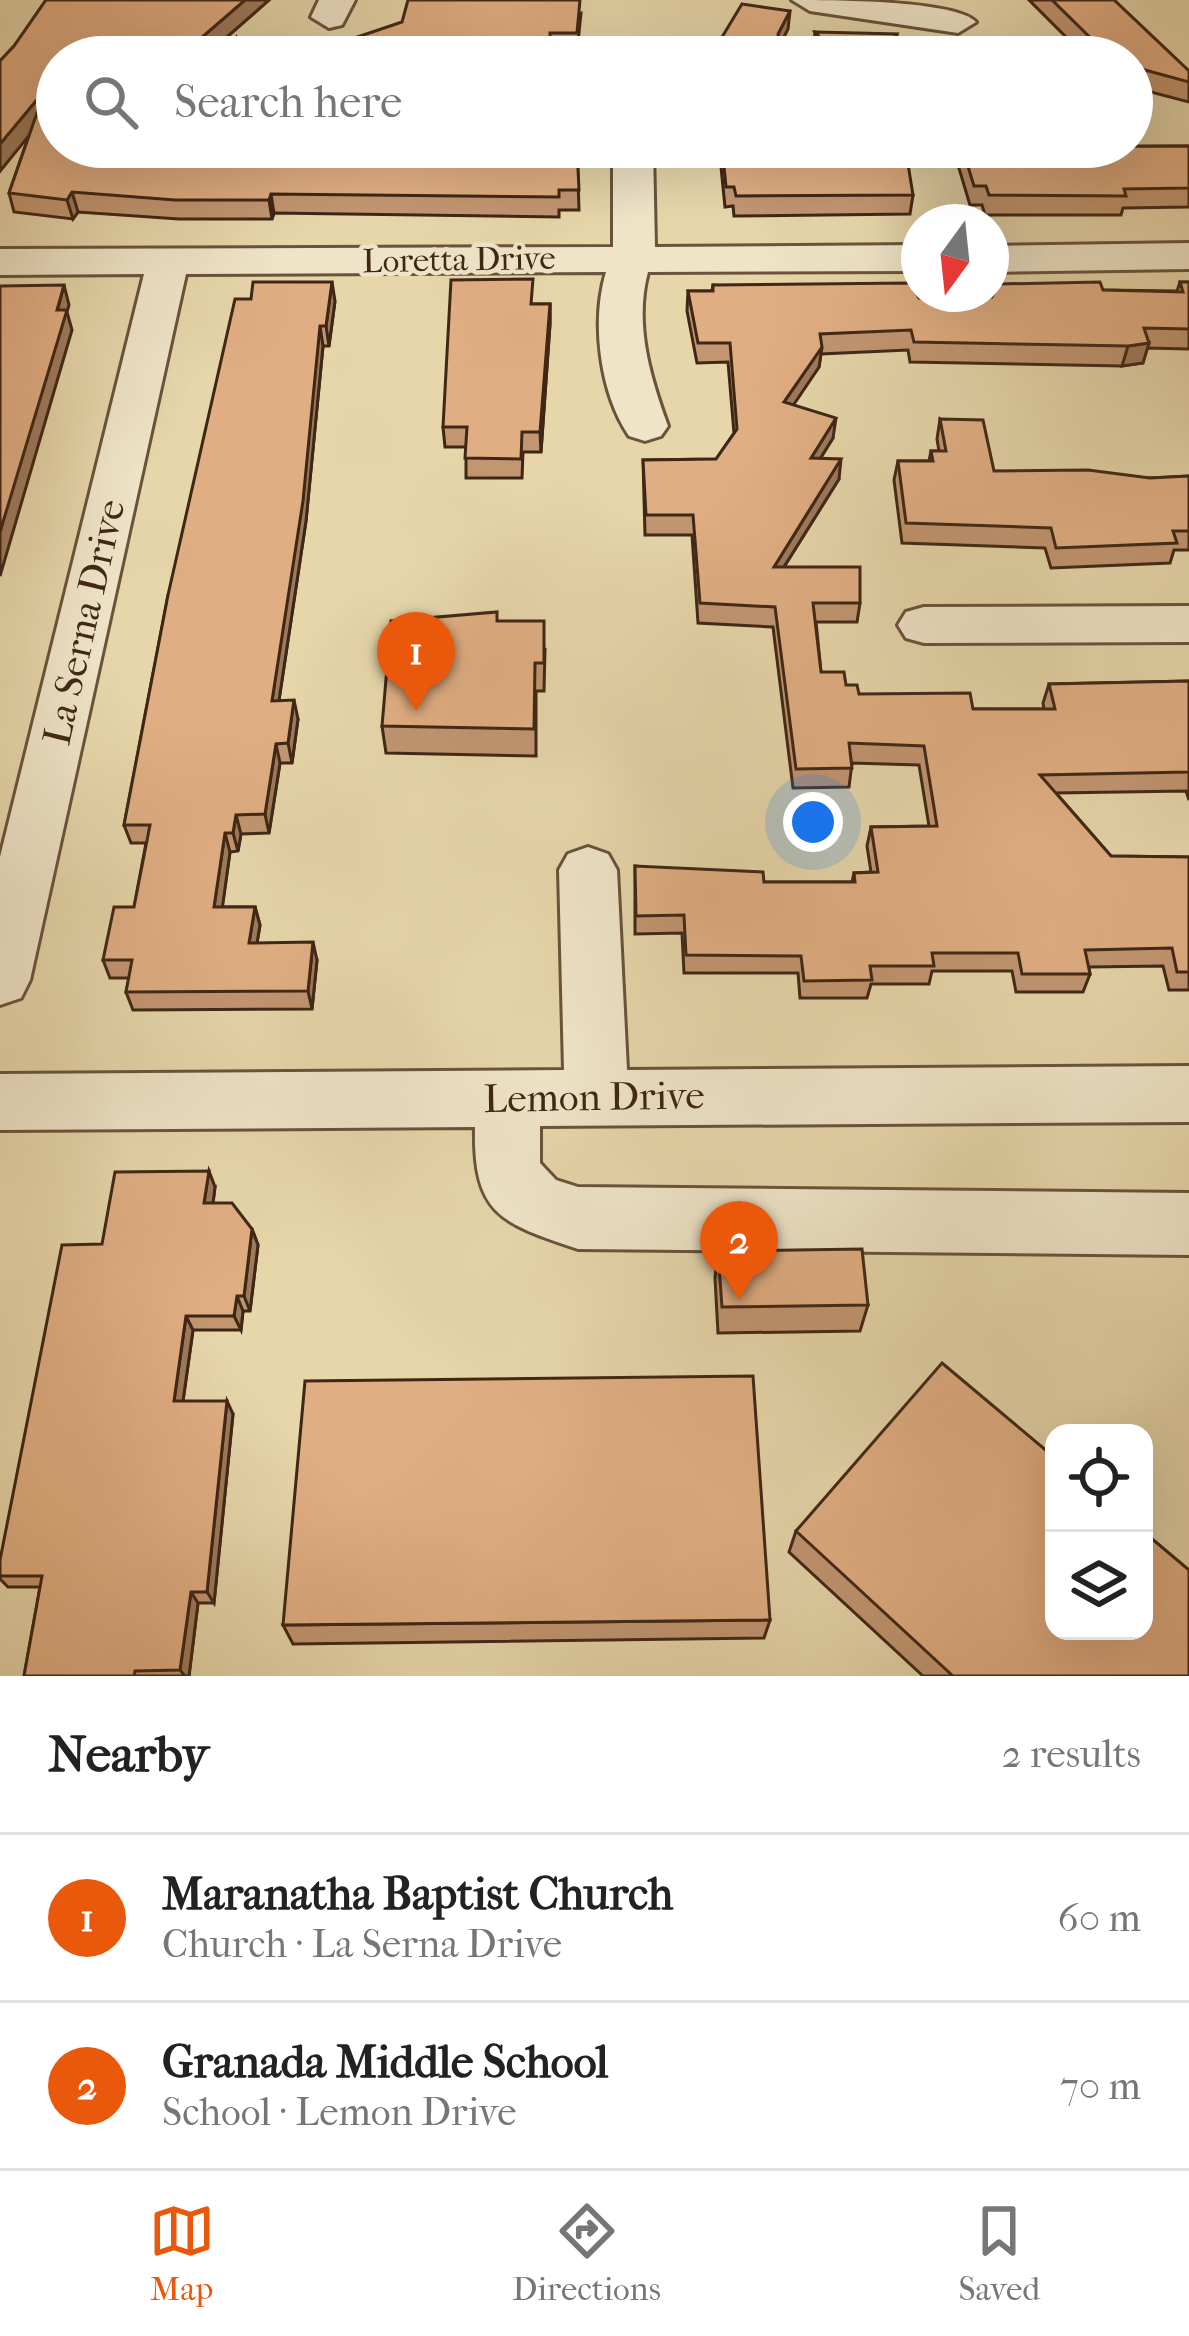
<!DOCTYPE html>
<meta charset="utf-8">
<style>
:root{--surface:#fff;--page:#f2f2f2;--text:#222;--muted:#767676;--line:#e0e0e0;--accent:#ea580c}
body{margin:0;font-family:"IM FELL French Canon",serif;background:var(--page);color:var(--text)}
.controls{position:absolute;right:36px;bottom:36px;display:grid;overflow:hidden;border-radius:24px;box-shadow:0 12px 48px #0002}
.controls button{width:108px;height:108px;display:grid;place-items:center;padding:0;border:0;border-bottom:3px solid var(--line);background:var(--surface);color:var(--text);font:60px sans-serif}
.compass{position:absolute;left:901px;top:204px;width:108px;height:108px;border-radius:50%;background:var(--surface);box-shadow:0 12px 48px #0002;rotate:195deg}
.you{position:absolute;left:813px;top:822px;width:42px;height:42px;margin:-30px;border:9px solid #fff;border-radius:50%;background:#1a73e8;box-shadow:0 0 0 18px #1a73e833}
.badge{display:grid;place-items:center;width:78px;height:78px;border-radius:50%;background:var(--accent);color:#fff;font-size:39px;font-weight:700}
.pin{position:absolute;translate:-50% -99px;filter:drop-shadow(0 3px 6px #0008)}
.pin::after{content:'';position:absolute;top:63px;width:42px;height:36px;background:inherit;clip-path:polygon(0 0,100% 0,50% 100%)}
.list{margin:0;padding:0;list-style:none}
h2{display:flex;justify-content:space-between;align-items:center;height:156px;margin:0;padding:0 48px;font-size:51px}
h2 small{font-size:39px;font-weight:400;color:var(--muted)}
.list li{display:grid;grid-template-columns:78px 1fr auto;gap:36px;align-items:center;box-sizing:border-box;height:168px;padding:0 48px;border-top:3px solid var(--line)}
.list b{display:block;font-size:45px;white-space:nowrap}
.list p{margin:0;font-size:39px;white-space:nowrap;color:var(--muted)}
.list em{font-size:39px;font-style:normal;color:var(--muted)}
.icon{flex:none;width:66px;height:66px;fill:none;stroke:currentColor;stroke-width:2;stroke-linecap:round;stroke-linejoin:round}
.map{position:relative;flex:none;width:1189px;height:1676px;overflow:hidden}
.search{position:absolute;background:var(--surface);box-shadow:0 12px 48px #0002;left:36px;right:36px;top:36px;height:132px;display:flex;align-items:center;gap:30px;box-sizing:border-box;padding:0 42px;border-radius:66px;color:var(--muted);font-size:45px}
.sheet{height:492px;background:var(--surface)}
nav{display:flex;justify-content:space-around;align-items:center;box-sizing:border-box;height:168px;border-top:3px solid var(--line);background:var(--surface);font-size:33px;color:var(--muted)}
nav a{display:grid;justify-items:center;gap:6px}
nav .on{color:var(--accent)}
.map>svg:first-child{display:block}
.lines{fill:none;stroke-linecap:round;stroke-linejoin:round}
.minor-casing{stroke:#69533b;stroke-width:6}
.minor{fill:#efe4c8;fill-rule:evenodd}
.wall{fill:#c29671;stroke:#3f2716;stroke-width:3}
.shaded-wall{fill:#9e7a5c;stroke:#3f2716;stroke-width:3}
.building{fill:#e1ae83;stroke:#3f2716;stroke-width:3}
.labels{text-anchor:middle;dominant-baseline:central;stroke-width:9;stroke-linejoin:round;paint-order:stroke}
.far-street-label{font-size:33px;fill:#3f2716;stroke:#efe4c8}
.street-label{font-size:39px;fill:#3f2716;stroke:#efe4c8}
</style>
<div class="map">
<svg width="1189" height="1676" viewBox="0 0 1189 1676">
<rect width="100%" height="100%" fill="#e6d6aa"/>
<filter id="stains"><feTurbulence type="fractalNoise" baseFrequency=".00167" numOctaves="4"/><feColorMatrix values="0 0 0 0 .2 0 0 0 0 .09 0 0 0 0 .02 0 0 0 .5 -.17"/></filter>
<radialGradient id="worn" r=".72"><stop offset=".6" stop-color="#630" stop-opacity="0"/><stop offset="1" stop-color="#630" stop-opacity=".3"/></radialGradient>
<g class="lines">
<defs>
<g id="minor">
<path d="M319,0h36l-13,25 -13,3 -18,-11z"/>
<path d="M792,0c37,0 163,0 184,22l-18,11 -148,-22z"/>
<path d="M613,147h40l2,100 264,-2v26l-271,1c-14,52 2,105 20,154l-7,10 -16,5 -16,-5c-29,-43 -38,-114 -23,-164l-420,2 -156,706 -9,18 -21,7v-148l144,-583 -144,1v-26l613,-2z"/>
<path d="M1189,243v26l-198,3v-26z"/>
<path d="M1189,606v36l-265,1 -18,-5 -8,-13 8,-13 18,-5z"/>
<path d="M588,847l20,7 9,16 10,200 562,-4v56l-649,4v37l16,17 22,7 611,6v62l-611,-6c-77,-26 -105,-34 -103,-122l-475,3v-56l564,-4 -5,-200 9,-16z"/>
</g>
</defs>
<use href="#minor" class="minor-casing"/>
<use href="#minor" class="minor"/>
</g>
<g class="wall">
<path d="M46,0h223l-43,38h10l3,19h-182v90h127l-3,6 77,3 79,-4 240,-5 2,63h-20v7l-285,-4 -2,6h-93l-101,-7 -5,7 -59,-7 -5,-19 20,-58 -29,36v-110l14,-15z"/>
<path d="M1029,0h85l75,71v31l-57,-15v-30h-46z"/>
<path d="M581,13l-4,39 -279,5z"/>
<path d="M815,32l80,21 -3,4h-74l-5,-6z"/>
<path d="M1189,146v61l-66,1 -2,7h-136l-3,-10h-12l-12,-40 3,-18z"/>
<path d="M719,147h101l2,11 91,37 -3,19 -176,2 -1,-10 -8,1z"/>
<path d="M1180,282h9v67l-42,-1 -4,15 -21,3 -212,-4 -2,-12 -87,4 -2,13 -26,38 40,33 -13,21 19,20 -55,88 76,36 -3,19h-41l5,50 38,22 114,15h71l-1,-6 6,-19 140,-3v119l-3,-9 -130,2 55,63 78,1v133h-20l-6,-24 -74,1 1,7 -7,18h-67l-4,-21h-80l-3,13h-58l-4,14h-67l-2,-25h-114l-2,-40 -47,1v-68l129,16h88l2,-9 17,-1 -4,-26 4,-19 58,-1 -10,-61 -67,-2 -3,24 -56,1 -20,-161 -75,-4 -6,-88h-47l-2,-75 73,-1 18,-26 -6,-71 -31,1 -10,-52 1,-20h24l1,-6 206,13 73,-1 111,-7 74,1z"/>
<path d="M335,301l-6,45h-6l-17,175 -27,179 19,19 -6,44h-12l-11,70 -28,1 -3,17 -8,1 -8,55h33l5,18 -3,18 60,17 -5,49 -179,1 -7,-18 3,-14h-19l-7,-18 31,-53 12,-64h-15l-7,-18 44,-230z"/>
<path d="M533,304h17v20l-9,128h-18l-1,26h-56v-31h-21l-2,-20z"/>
<path d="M940,419l54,52 156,7 39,-2v74h-15l-4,13 -119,5 -6,-20 -143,-5 -8,-63 4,-19h31l2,-10h8l-2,-12z"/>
<path d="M498,621l47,28 -1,42h-8v65l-150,-3 -4,-27z"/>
<path d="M215,1187l-2,16 39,26 6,16 -8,66h-7l-2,19h-48l-10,71 50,13 -19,189h-16l-9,73h-165l16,-89h-32l-8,-8v-3l102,-332z"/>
<path d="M718,1251l150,54 -8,26 -142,2 -3,-55z"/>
<path d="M796,1531l393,145h-266l-134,-124z"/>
<path d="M770,1620l-6,18 -471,6 -10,-19z"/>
</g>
<g class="shaded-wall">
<path d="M245,0h24l-65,57 -3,-19z"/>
<path d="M790,11l-2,18 -12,24 2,-19z"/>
<path d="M897,34l-2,19 -3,4h-10z"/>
<path d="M236,38l3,19h-15z"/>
<path d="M467,42l1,15h-44z"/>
<path d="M45,90l5,20 -50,61v-27z"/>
<path d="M168,147h16l-15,24 -4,-19z"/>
<path d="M72,192l6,20 -5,7 -6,-19z"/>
<path d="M271,194l3,19 -2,6 -3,-19z"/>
<path d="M332,282l3,19 -6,45 -3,-20z"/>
<path d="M64,285l5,20 -2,7 5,18 -72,246v-44z"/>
<path d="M550,304v20l-9,128 -1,-20z"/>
<path d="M320,326l3,20 -17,175 -30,199 -4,-19z"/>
<path d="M1149,343l-6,20 -21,3 6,-20z"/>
<path d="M822,347l-3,20 -37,55 2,-20z"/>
<path d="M836,418l-3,20 -25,40 3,-20z"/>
<path d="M841,459l-2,20 -67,107 2,-19z"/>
<path d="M294,700l4,19 -6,44 -4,-20z"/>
<path d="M276,744l4,19 -11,70 -4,-19z"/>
<path d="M236,815l5,19 -3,17 -5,-18z"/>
<path d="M225,833l5,19 -10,73 -6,-18z"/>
<path d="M255,907l5,18 -6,36 -5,-18z"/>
<path d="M313,942l4,18 -5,49 -4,-18z"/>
<path d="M209,1171l6,16 -4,32 -7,-16z"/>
<path d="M252,1229l6,16 -8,66 -6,-15z"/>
<path d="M237,1296l6,15 -2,19 -7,-14z"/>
<path d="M186,1316l7,14 -12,85 -7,-14z"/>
<path d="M227,1401l6,13 -19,189 -7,-11z"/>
<path d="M191,1592l7,11 -9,73h-4l-5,-6z"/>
</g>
<g class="building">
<path d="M46,0h199l-44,38h35l-12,19h-167v90h111l-3,5 93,4 3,-7 76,3 12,-5h228l2,43h-20v7l-288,-3 -2,6h-94l-103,-8 -5,8 -58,-7 36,-103 -45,54v-83l14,-15z"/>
<path d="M408,0h172l-3,33h-27v24h-84l1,-15 -43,15h-126l104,-35z"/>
<path d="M1052,0h62l75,71v11l-55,-15 -2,2v-12h-22z"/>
<path d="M742,4l48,7 -12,23 3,23h-67l-1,-5z"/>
<path d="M815,32l82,2 -15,23h-45z"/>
<path d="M1189,146v42l-65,1 2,7 -137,-1 -3,-9h-12l-12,-39z"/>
<path d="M722,147h98l2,11h85l6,37 -177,1 -2,-9h-8z"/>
<path d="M533,279l-2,25h19l-10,128h-18l-1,27 -56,-1 2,-31h-24l8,-147z"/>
<path d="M253,282h79l-6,44h-6l-17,175 -31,200 22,-1 -6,43 -12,1 -11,70 -29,1 -3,18h-8l-11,74h41l-6,36 64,-1 -5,49 -182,1 6,-32h-29l11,-53h20l16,-82h-26l44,-230 67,-296h16z"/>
<path d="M1100,282l3,8 80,2 -3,-10h9v47l-45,-1 5,15 -21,3 -214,-4 -3,-12 -91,4 2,13 -38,55 52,16 -25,40 30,1 -67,108h86v36h-47l8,69h23l2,13h11l2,9 111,-1 3,16h82l-6,-25 140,-3v91l-149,3 71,81 78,1v115h-12l-5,-24 -87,2 5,24h-68l-4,-21h-86l2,13h-64l2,14 -68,1 -3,-25 -115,-1 -2,-40 -48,1 -1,-50 128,6 1,10h91l-1,-9 24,-1 -7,-45 66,-1 -13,-80 -75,-3 3,25 -56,1 -21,-162 -75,-4 -7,-88h-47l-3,-55 73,-1 21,-30 -7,-86h-32l-10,-52h25v-6l196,-2 10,15 73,-1 7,-13z"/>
<path d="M64,285l-7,25h10l-67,222v-246z"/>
<path d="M940,419l43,1 11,51 94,-1 62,8 39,-2v55h-16l4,12 -121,5 -5,-20 -145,-5 -8,-62h35l-2,-10h15z"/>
<path d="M497,612v9h47v42h-9l-1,66 -152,-3 9,-105z"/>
<path d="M209,1171l-5,32h28l20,26 -8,67h-7l-3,20h-48l-12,85h53l-20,191h-16l-11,78 -45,1 -1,5h-110l18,-100h-42v-16l62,-315 40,-1 13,-72z"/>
<path d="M862,1249l6,56 -146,2 -4,-56z"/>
<path d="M942,1363l112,94v174h90v-99l45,38v106h-236l-157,-145z"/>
<path d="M753,1376l17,244 -487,5 22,-244z"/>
</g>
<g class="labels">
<g class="far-street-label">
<text transform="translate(459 260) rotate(-1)">Loretta Drive</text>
</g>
<g class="street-label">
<text transform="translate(84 622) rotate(-77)">La Serna Drive</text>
<text transform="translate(594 1097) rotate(-1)">Lemon Drive</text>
</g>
</g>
<rect width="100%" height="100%" filter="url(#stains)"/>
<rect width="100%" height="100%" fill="url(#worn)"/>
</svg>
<div class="controls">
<button><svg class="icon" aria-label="locate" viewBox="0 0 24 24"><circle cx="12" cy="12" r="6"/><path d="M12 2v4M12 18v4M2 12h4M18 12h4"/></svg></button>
<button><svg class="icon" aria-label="layers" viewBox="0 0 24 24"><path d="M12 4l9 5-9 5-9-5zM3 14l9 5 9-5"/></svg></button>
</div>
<svg class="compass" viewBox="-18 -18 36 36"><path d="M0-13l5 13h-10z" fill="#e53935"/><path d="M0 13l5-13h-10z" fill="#767676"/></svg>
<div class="you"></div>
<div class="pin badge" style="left:416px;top:711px">1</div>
<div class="pin badge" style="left:739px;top:1300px">2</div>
<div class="search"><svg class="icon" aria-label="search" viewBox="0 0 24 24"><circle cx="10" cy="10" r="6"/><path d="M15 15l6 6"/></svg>Search here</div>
</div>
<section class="sheet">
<h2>Nearby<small>2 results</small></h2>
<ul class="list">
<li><span class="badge">1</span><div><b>Maranatha Baptist Church</b><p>Church · La Serna Drive</p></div><em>60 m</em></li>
<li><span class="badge">2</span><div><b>Granada Middle School</b><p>School · Lemon Drive</p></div><em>70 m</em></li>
</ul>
</section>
<nav>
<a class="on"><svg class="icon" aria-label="map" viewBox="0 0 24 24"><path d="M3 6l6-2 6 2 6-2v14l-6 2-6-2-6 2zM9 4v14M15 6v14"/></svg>Map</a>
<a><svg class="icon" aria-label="directions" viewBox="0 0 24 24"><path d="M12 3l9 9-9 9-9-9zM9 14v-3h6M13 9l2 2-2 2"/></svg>Directions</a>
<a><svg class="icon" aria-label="saved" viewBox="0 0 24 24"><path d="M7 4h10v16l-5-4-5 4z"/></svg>Saved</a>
</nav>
